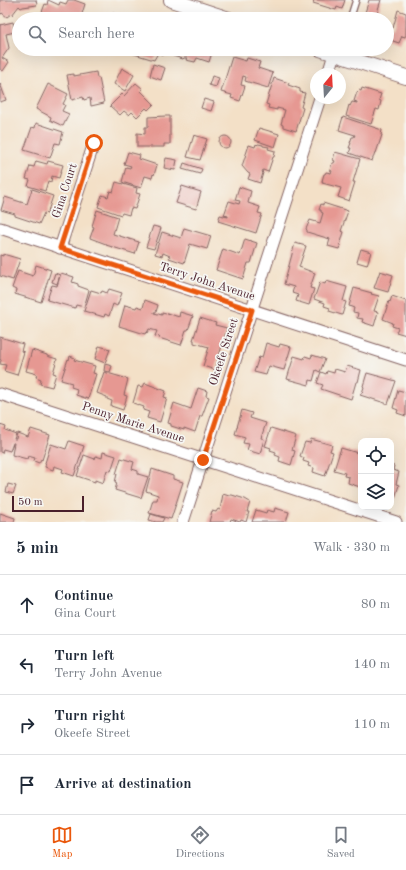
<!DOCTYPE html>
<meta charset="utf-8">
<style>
:root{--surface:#fff;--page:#f6f6f7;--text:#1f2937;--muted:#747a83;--line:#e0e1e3;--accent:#ea580c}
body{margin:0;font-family:"Old Standard TT",serif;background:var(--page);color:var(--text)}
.controls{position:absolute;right:12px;bottom:12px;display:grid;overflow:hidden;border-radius:8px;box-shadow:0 4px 16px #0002}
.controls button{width:36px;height:36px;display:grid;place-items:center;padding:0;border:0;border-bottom:1px solid var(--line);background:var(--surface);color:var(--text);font:20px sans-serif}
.compass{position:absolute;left:310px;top:68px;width:36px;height:36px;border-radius:50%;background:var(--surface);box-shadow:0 4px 16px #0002;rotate:18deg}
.scale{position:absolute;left:12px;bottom:10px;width:72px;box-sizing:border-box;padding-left:4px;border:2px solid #4a1f2b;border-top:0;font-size:11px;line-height:14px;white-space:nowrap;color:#4a1f2b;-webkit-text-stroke:3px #f6f6f2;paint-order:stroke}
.stop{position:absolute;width:12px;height:12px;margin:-9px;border:3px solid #ea580c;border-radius:50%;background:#fff}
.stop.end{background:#ea580c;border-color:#fff;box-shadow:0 1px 4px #0008}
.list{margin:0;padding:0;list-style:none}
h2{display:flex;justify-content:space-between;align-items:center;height:52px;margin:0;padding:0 16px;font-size:17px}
h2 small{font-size:13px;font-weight:400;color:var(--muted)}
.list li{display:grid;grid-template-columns:26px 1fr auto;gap:12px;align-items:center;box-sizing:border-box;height:60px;padding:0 16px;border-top:1px solid var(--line)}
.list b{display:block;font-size:15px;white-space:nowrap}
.list p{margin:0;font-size:13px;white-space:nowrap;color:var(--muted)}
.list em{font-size:13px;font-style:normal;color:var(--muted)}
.icon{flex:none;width:22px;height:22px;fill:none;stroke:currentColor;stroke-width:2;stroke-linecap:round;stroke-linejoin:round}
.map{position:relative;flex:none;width:406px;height:522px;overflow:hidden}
.search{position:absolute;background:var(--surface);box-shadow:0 4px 16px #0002;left:12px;right:12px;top:12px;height:44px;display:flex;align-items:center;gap:10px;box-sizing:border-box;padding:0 14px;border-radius:22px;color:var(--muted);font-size:15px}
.sheet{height:292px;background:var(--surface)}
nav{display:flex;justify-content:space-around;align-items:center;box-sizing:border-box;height:56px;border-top:1px solid var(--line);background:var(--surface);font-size:11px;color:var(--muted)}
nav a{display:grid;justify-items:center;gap:2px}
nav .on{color:var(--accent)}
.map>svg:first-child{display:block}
.building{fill:#e69892}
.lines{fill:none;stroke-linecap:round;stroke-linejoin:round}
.service-casing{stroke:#856362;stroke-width:8}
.minor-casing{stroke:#856362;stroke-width:13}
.tertiary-casing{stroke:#856362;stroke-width:16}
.service{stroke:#fff;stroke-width:5.5}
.minor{stroke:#fff;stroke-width:11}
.tertiary{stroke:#fff;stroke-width:14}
.route{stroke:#ea580c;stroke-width:5}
.labels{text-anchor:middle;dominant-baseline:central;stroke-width:3.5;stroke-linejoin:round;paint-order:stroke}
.street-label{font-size:12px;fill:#4a1f2b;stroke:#f6f6f2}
</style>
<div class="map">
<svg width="406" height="522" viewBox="0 0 406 522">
<rect width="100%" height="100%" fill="#f6f6f2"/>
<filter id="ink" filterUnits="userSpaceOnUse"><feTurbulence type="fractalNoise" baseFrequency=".025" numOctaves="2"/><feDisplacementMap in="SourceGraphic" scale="8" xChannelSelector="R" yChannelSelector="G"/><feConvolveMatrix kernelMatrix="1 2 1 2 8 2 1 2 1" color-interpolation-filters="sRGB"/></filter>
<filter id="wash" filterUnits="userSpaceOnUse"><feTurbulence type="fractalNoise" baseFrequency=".012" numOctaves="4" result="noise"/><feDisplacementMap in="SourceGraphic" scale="16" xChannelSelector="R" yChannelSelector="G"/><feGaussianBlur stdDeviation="0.9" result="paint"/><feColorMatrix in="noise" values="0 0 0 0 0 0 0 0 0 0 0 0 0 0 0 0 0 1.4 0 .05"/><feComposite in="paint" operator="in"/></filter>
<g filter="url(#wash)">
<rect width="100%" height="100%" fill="#f3e0c7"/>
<g id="blocks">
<g class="building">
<path d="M0,0h36l1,5 -14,2 -2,1 -2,-2 -7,9 -1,-1 -4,3 -5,-4 -2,2z"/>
<path d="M48,0l11,5 1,-3 6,2 2,-4h6l11,4 -4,13 -7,-2 -1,4h-30l2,-6 -3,-1 3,-8 2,1z"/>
<path d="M314,0h31l-3,9 -5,-2 -1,3 -23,-7z"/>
<path d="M369,0h12l-6,19h-12z"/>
<path d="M398,10l8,3v22l-1,2 -3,-1 -3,7 -12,-4v-9l1,-3 5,1z"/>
<path d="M113,13l12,4 -1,2h-13z"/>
<path d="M13,22l2,10 -9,2 3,14 -7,10 7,4 -6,9 -3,-2v-44z"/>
<path d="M128,49h38l-2,6 -6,-2 -4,7 -26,-8z"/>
<path d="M176,49h37l-4,13 -12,-4 -2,4 -9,-2 1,-2h-3l-1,1 -10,-3z"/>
<path d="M232,57l14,4 1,-3 13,4 -2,6 15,5 -5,15 -23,-7 1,-4 -3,-1 -2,9 4,1 -5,15 -9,-3 1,-3 -11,-3z"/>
<path d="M153,64l12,4 -4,12 -11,-4z"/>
<path d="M122,68l12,7 -9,16 -11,-7z"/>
<path d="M96,72l1,6h2l5,25 -13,3 -1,-8 -6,2 -1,-3 -11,3 -5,-25 7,-1v2z"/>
<path d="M212,76l7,2 -3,9 -7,-2z"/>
<path d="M274,78l15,5 -1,2 12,4v3l5,1 -4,14 2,1 -7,23 -13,-4v-2l-2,-1 4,-14 -8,-2v2l-9,-2 1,-3 -3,-1z"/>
<path d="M0,83l6,17 -6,2z"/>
<path d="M136,83l7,6 -2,2 13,13 -6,6 -2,-2 -9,9 -5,-5 -3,3 -5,-4 -4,4 -10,-9 12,-12 2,2z"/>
<path d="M48,84l20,10 -5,10 2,1 -3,6 7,3 -6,12 -13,-6 1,-3 -15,-8z"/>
<path d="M362,88l19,6 -2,6 2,1 -2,9 -3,-1 -5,15 -25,-8 3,-11 1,1 2,-4 5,1v-1l-3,-1 3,-9 2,-2 2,1z"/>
<path d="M204,99l10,3 -3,9 -10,-3z"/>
<path d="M166,116h4v28h-6v3h-27v-14l8,1v-7h3v-10z"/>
<path d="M343,117l39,13 -1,5h1l-6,18 -1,-1 -3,9 -23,-8 2,-5h-2l2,-5h-1l2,-6h2l1,-2 -16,-5z"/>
<path d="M36,123l27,9 -3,12 -5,-1 -5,15 -26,-8 8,-23 3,1z"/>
<path d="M259,128l20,6 -4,13 -20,-7z"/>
<path d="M194,135l13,4 -7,21 -13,-3z"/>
<circle cx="225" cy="142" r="6"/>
<path d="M256,144l1,1 1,-1 5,1v1l6,1 -1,2 7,2v1l-1,5h-1l-5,15 -5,-2 -1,2 1,1 -3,10 -12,-4 2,-5 -2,-1 -6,-7 7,-21 6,2z"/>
<path d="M128,152l12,3 -1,4 18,6 -3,10 -1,-1 -1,4 -7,-2 -4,12 -19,-6 4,-15 4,1 1,-2 -7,-2z"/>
<path d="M335,152l25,7 -7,23h2l-6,19 -11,-4 3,-9 -19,-5 1,-2h-1l2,-7h1l1,-2 5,1 1,-2 -2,-1 2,-7h2l1,-2 -2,-1z"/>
<path d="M166,158l11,2 -2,10 -11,-2z"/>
<path d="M36,161l11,3 1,-3 15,4 -4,13 -7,-2 -1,6 -3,-1 -3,10 -17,-5 2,-6 -4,-1 4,-13 4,1z"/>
<path d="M184,163l18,6 -2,5 -18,-5z"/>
<path d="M116,182l21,6 -1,5 4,1 -5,15 -4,-1 -2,7 -7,-2 -1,2 -23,-8 4,-12 6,2 2,-6 3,1z"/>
<path d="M182,186l19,6 -5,17 -20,-6z"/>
<path d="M239,187l12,4 -3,12 12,4 -2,6 4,1 -6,19 -38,-12 2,-6 8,2v-1l-4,-1 5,-14 10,3 1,-3 -5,-1z"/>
<path d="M32,189l21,7 -6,18 -3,-1 -5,11 -24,-8v-2l-14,-4 4,-13 22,7z"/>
<path d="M323,203l25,8 -7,20 3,1 -5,17 -11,-3 2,-7 -23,-7v-2l-1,-1 4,-9 10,3 3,-10 -2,-1v-2h-2l2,-6 2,1z"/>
<path d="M97,210l21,7 -5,17 26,8 -4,12 -29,-9v-1l-16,-6 4,-11 -2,-1z"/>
<path d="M153,226l8,2 -7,21 -8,-2z"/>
<path d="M184,228l27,8 -4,13 -17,-5 -6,19 -15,-5 1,-2 -7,-3 -1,3 -7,-2 7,-22 19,6z"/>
<path d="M245,239l12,4 -6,20h-3l-5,16 -27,-9 7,-21 17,6z"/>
<path d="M295,243l11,3 -7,21 16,6 -5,15 4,1 -5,16 -13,-4 2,-6 -6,-2 2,-6 -10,-3z"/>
<path d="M361,249l10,3 -4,13 -10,-3z"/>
<path d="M3,254l17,5 -7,21 -13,-4v-21l3,1z"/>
<path d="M36,265l15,5 -10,32 -26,-8 1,-4 -4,-2 6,-17 15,5z"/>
<path d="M380,271l13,4 -5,17 -14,-4z"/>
<path d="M55,273l5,2 -3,9 -5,-2z"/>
<path d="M61,273l13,4 -2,5 6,2v2l11,4 -5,17 -8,-2 -1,3 -28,-8 5,-15 5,1z"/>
<path d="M326,281l21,6 -4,14 3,1 -4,13 -13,-4 1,-3 -6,-2 1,-3 -11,-4 6,-17 5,2z"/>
<path d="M354,288l18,5 -1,1 8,2 -5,15 4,1 -4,14 -12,-4 1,-3 -6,-1 1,-5 -5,-1 1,-4 -5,-2z"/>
<path d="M109,289l13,4 -5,13 -4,-2 -4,12 -4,-2 -1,3 -20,-6 7,-21 10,3 1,-2 5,2z"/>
<path d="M392,296l14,5v34l-10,-3 2,-4 -6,-2 1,-3 -10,-4 6,-18 1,1z"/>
<path d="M145,300l13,5 -2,7h-2v1l8,2v-2l4,1 1,-1 12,4 1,-5 13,4 -5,14h-2l-5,15 -22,-7 1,-1 -5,-1 2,-5 -8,-2 -2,4 -1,-1 -1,2 -26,-8 6,-21 11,3 1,-2 6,2z"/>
<path d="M200,318l16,5 -1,2 12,3 -12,42 -12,-4 6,-19 -15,-4v-3h-1z"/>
<path d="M0,337l23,7 -2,7 3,1 -7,23 -13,-4 2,-6 -6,-1 1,-4 -1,-1z"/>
<path d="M266,343l13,4 1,-3 11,3 -7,23 -15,-4 -3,9 -12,-3 5,-15 3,1z"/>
<path d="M99,346l11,3 -5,14 -10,-4z"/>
<path d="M32,350l15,5v1l10,3 -4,14 3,1 -4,13 -12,-3 1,-5 -5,-2 1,-3 -11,-3z"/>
<path d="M312,355l13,4 -5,13 -4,-2 -3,11 -3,-1 -1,5 -22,-6 7,-23 10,3 1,-3 6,2z"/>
<path d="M70,356l5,2 -1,2 21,6 -2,7 3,1 -8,25 -12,-4 1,-6 -6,-2 1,-4 -11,-3 7,-21 1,1z"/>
<path d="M105,364l7,2 -2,6 -6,-1z"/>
<path d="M347,366l14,4 -3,12h-2l-5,17 -30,-10 2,-4 -6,-2 4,-11 5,2 1,-3 7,2 1,-4 10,3z"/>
<path d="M104,372l24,7 -4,16 3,1 -4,14 -12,-4 1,-5 -5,-2v-2l-10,-4z"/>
<path d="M367,373l29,8 -8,23 -28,-9 1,-2h1l2,-6 -1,-1z"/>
<path d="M145,383l21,8 -2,6 3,1 -7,24 -13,-4 2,-6 -6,-2 1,-3 -11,-4 5,-17 5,1z"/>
<path d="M198,388l9,3 -1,5 3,1 -7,19h-2l-5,16 -11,-4v2l-13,-4v-2l-3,-1 6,-20 17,6z"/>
<path d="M398,390l8,2v24l-9,-3 1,-3 -5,-2z"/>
<path d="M242,410l10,3 -2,5 16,5 -5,15 3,1 -4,15 -13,-4 2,-6 -6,-1 2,-6 -10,-3z"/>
<path d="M0,425l6,2 -1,3 11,4 -2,5h2l1,-6 11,4 3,-8 19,6 -8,25 -1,-1 -2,4 -5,-2 1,-3 -7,-2 -1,3 -15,-4 2,-12h-1l-3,8 -7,-2 -1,4 -2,-1z"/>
<path d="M271,428l25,8 -4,14 3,1 -4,14 -12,-4 1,-4 -5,-2 1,-3 -6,-2 1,-2 -6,-2z"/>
<path d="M311,439l21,6 -2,6 3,1 -8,24 -12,-4 1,-4 -6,-2 1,-3 -6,-2 1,-3 -4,-2 5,-14 5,1z"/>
<path d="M69,441l15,5 -10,30 -12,-4 1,-3 -9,-3 -1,4 -8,-3 1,-3 -1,-1 6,-19 15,5z"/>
<path d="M341,448l20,6v29l-1,4 -12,-4 1,-6 -5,-1 1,-3 -11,-3z"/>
<path d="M103,452l13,4 -5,15 -4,-1 -4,13 -8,-3v2l-18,-6 7,-21 11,4 1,-3 6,2z"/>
<path d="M121,458l13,4 -2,7 6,2v3l10,3 -7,21 -26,-8 2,-7 -2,-1 2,-8h-1z"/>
<path d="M391,465l3,1 -1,4 6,2 -3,12 3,1 -4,13 -4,-2z"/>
<path d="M152,469l21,7v3l10,3 -12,37 -22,-6 4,-13h4l1,-5 -12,-4z"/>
<path d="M8,484l8,2 -3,8 -7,-2z"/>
<path d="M223,494l6,2 1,-1h2l13,4 5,3 -3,10h2l-3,10 -5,-2 -1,2 -9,-3 -1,3h-21l3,-11 4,1 2,-3 2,1z"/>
<path d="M275,508l14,4 -3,10h-34l4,-12 10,3 1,-3 7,2z"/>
<path d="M0,513l15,5 -1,4h-14z"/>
<path d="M151,514l13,4 -2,4h-6l-7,-2z"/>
</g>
</g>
</g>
<g filter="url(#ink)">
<use href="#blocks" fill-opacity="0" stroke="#856362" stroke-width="1"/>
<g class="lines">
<defs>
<path id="service" d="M350,19l6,-19"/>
<g id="minor">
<path d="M328,74l6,-20"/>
<path d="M0,228l406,132"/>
<path d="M60,248l34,-105"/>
<path d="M0,394l396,128"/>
<path d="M183,522l137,-424"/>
</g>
<g id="tertiary">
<path d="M171,0l58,19"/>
<path d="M320,49l86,28"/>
</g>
</defs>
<use href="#service" class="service-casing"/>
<use href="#minor" class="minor-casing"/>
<use href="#tertiary" class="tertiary-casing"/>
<use href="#service" class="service"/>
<use href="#minor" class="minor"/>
<use href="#tertiary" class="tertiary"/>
</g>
</g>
<g class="lines" filter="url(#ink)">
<path class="route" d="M94,143l-34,105 192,62 -49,150"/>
</g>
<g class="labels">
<g class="street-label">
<text transform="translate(65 191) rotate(-72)">Gina Court</text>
<text transform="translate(207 282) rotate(18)">Terry John Avenue</text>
<text transform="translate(224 352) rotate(-72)">Okeefe Street</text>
<text transform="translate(133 423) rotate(18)">Penny Marie Avenue</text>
</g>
</g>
</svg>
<div class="controls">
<button><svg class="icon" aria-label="locate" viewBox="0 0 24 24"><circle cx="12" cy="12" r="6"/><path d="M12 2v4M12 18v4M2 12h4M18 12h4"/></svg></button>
<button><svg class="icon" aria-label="layers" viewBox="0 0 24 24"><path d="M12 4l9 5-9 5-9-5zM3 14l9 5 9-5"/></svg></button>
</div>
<svg class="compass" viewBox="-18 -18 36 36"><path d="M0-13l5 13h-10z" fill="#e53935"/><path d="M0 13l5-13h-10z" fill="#747a83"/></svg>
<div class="scale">50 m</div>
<div class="stop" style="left:94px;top:143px"></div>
<div class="stop end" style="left:203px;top:460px"></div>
<div class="search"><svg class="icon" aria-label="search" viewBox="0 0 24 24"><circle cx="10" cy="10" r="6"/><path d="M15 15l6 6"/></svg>Search here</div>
</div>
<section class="sheet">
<h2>5 min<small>Walk · 330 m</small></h2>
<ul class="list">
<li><svg class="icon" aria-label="ahead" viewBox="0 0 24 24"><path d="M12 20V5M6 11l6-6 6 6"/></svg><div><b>Continue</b><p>Gina Court</p></div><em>80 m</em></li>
<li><svg class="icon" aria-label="left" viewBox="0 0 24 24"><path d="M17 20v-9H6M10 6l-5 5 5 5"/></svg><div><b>Turn left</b><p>Terry John Avenue</p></div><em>140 m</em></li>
<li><svg class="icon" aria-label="right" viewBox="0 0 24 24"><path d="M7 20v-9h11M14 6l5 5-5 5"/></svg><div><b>Turn right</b><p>Okeefe Street</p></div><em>110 m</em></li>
<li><svg class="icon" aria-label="arrive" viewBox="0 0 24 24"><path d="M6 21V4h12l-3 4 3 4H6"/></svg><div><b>Arrive at destination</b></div></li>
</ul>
</section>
<nav>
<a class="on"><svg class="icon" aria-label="map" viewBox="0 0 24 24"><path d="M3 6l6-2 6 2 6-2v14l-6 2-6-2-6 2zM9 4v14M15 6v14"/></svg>Map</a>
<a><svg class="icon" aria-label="directions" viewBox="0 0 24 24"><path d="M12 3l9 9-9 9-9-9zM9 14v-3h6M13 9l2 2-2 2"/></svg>Directions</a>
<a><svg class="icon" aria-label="saved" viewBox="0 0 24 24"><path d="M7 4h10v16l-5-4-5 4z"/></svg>Saved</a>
</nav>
